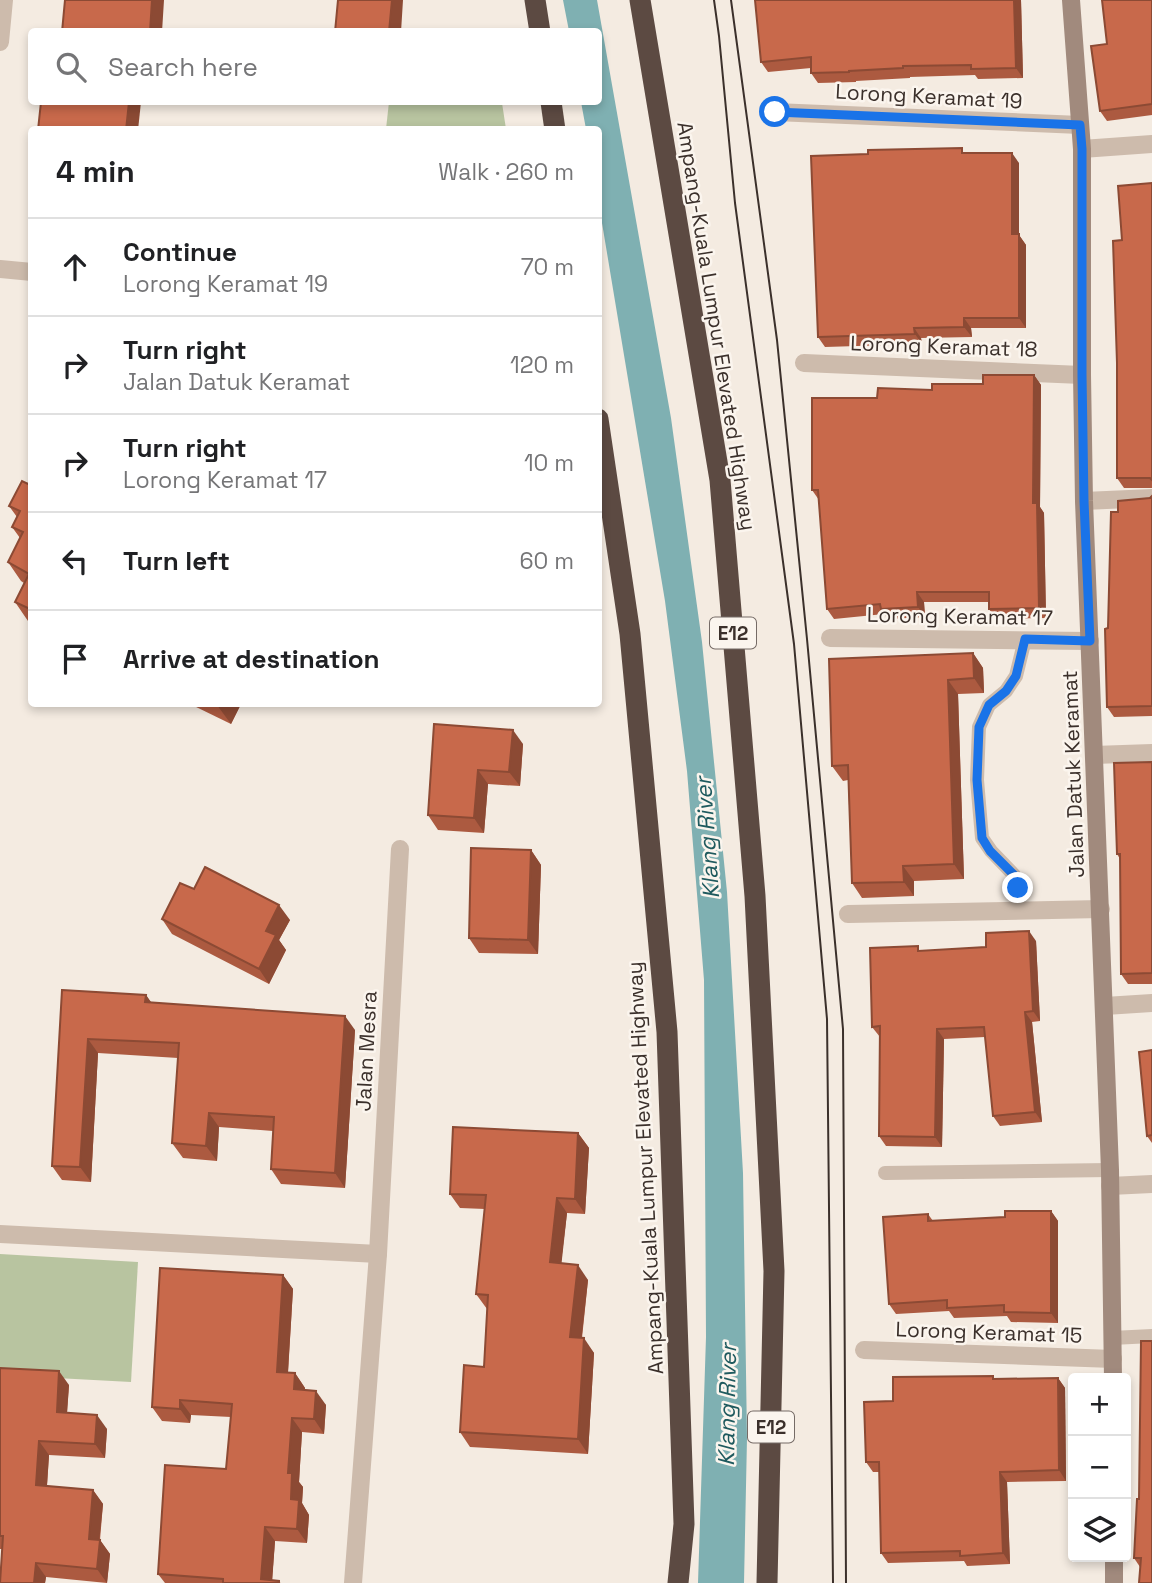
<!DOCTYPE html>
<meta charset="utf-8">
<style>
:root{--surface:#fff;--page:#f6f6f6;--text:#202124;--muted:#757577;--line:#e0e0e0}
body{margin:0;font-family:"Space Grotesk",sans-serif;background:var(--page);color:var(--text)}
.controls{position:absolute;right:21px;bottom:21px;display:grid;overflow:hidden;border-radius:7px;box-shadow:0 4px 10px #0003}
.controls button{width:63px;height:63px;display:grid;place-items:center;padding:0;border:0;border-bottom:2px solid var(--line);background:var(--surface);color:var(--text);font:35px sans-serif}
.stop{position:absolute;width:21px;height:21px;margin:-16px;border:5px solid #1a73e8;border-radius:50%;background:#fff}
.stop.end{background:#1a73e8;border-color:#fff;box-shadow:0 2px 7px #0008}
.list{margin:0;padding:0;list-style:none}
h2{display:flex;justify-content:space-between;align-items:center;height:91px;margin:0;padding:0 28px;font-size:30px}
h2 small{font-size:23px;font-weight:400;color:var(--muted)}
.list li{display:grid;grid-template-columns:46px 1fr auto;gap:21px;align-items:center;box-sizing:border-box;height:98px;padding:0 28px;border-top:2px solid var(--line)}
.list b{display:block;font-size:26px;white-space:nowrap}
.list p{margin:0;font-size:23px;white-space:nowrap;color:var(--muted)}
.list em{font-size:23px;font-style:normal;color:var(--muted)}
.icon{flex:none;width:38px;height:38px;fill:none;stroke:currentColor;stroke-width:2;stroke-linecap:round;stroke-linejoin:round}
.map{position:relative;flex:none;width:1152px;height:1583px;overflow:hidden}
.search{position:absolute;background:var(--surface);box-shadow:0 4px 10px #0003;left:28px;top:28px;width:574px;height:77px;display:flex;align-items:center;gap:18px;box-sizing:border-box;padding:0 24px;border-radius:7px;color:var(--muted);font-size:26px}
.panel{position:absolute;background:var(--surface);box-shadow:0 4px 10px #0003;left:28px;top:126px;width:574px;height:581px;border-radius:7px}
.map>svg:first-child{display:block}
.green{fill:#b8c4a0}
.water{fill:#7fb0b2}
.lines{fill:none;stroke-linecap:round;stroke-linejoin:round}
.lane{stroke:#cdbbac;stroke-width:14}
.street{stroke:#cdbbac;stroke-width:18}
.secondary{stroke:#a18a7d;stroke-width:18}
.highway{stroke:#5c4a42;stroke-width:21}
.tram{stroke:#3b302b;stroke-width:2}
.wall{fill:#ac5a40}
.shaded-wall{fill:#8c4a34}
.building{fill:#c8694b;stroke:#8c4a34;stroke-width:2}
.route{stroke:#1a73e8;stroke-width:9}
.labels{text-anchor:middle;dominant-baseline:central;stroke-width:5;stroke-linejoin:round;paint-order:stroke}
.shield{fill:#fbf5ee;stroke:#756b66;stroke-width:2}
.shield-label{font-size:19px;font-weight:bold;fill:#3b302b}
.street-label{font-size:21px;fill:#3b302b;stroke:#fbf5ee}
.water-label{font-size:23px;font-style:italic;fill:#1f5a5e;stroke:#fbf5ee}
</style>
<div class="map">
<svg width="1152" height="1583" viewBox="0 0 1152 1583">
<rect width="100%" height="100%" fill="#f4ebe1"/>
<g class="green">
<path d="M389,102h94l19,1 4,26h-120z"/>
<path d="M0,1254l138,8 -7,120 -131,-7z"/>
</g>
<path class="water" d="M563,0h34l74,418 31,224 25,250 16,281 4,265 -3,145h-46l8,-246 -2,-357 -17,-209 -22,-170 -66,-396 -1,-75 -12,-1 -5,-27h17v-70l-29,-1z"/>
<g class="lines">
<g class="lane">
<path d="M1018,910v-22l-4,-13 -23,-24 -9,-13 -5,-58 2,-53 10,-22 17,-14 10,-15 9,-37"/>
<path d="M885,1173l225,-3"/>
<path d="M1112,1338l40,-2"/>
</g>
<g class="street">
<path d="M0,42l4,-42"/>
<path d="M775,112l305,13"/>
<path d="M1082,149l70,-5"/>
<path d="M0,269l32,3"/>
<path d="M804,363l278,12"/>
<path d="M1084,501l68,-3"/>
<path d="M830,638l260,3"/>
<path d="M1094,755l58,-2"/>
<path d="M848,914l253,-5"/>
<path d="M1105,1006l47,-3"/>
<path d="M1110,1186l42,-2"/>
<path d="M0,1234l378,20"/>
<path d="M864,1350l249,9"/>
<path d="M353,1583l25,-329 22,-405"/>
</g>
<g class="secondary">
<path d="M1071,0l11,149v226l2,126 26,669 3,208"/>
<path d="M1114,1557v26"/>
</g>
<g class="highway">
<path d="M535,0l5,32"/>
<path d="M640,0l80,480 35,416 19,375 -7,312"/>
<path d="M551,102l4,28"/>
<path d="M598,419l32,215 37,398 17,492 -6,59"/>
</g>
<g class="tram">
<path d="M714,0l5,36 16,167 59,441 33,375 6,564"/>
<path d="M731,0l46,340 30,299 36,390 3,554"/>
</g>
</g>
<g class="wall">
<path d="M1021,0l2,78 -45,1 -3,-4 -65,2v1l-54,3v1l-38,1 -7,-10v-5l-43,4 -7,-10z"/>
<path d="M1152,0v115l-45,6 -7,-10 7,-67z"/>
<path d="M964,153l55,10v72l7,10v83h-55l1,9 -51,1 1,6 -97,3 -7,-10z"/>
<path d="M1152,183v305h-28l-7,-10 5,-238z"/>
<path d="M1034,375l7,10 -1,122 4,6 2,105 -50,1 -7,-10v-7h-65l1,15 -37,2 -4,-5 -50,5 -7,-10 -8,-109 -7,-10 65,-92 55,-8 51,-6z"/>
<path d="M32,478v145l-4,-2 -13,-19 9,-19 -3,-2 -13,-19 12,-24 -8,-11 5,-10 -8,-11 19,-22z"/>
<path d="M1152,496v220l-38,1 -7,-10 1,-79 10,-116z"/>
<path d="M973,653l10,15 1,25 -26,1 6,185 -50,2v15l-52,2 -10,-15 -4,-103 -5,1 -11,-15z"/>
<path d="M190,704h51l-10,20z"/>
<path d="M434,724l89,20 -3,42 -32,-2 -4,49 -46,-3 -10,-15z"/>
<path d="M1152,762v222h-24l-7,-10 -1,-115 -3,-5z"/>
<path d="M531,850l10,15 -3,89 -59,-1 -10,-15z"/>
<path d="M194,889l96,31 -11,20 7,10 -17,34 -97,-50 -10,-15z"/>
<path d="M1036,941l4,80 -8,1 10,100 -42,4 -7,-10 -8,-79 -41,2 -2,108 -56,-1 -7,-10 1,-99 -8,-10 49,-76 65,-4z"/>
<path d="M62,990l84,5 5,8 204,27 -10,158 -64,-4 -10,-15 2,-38 -54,-4 -2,34 -34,-3 -11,-15 6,-85 -80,-5 -7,129 -29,-2 -10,-14z"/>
<path d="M1152,1050v93l-5,-7z"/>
<path d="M578,1133l11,15 -4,66 -18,-1 -6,50 27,17 -6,58 12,15 -6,101 -118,-7 -10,-15 24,-65 3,-58 -11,-15 9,-85 -25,-1 -10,-14z"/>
<path d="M1051,1211l7,10v102l-47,-1 -4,-6 -53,2 -5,-7 -53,3 -7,-10 39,-90 5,7 72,-4z"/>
<path d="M283,1275l10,14 -5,84h7l10,15v2l21,15 -2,29 -22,-2 -3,50 4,5 -1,16 7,12 -2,28 -32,-2 -3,39 9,3h-116l-7,-9 68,-105 5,-52 -40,-2 -1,8 -28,-2 -10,-14z"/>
<path d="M1152,1341l-12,226 -6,-9z"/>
<path d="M0,1368l69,17 -2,28 40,16 -2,29 -56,-3 -2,31 46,4 10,14 -3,36 10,14 -3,29 -61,-6 -1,6h-45l2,-34h-2z"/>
<path d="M1058,1378l7,10 1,93 -59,1 3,82 -43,2 -3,-5 -76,2 -7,-10 -2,-81h-6l-7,-10 27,-61 102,-22z"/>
</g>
<g class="shaded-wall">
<path d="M152,0h12l-2,32h-12z"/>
<path d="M392,0h11l-2,32h-12z"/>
<path d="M1014,0h7l2,78 -7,-10z"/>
<path d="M129,102h12l-3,28h-12z"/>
<path d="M1012,153l7,10v72l7,10v83l-7,-10 -7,-84z"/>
<path d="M964,318l7,10 1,9 -8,-10z"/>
<path d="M914,328l7,10 1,6 -7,-10z"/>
<path d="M1034,375l7,10 -1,122 4,6 2,105 -7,-10 -6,-105z"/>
<path d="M917,592l7,10 1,15 -7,-10z"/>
<path d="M973,653l10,15 1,25 -10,-15z"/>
<path d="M948,680l10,14 6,185 -10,-15z"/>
<path d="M218,704h23l-10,20 -14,-19z"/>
<path d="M513,730l10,14 -3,42 -11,-14z"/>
<path d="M478,770l10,14 -4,49 -10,-15z"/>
<path d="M531,850l10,15 -3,89 -10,-14z"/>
<path d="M903,866l11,15v15l-10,-14z"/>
<path d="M279,905l11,15 -11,20 7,10 -17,34 -10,-15 7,-38z"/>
<path d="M1029,931l7,10 4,80 -7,-10z"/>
<path d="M146,995l10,14 -11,-7z"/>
<path d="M1025,1012l7,10 10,100 -7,-10z"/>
<path d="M345,1016l10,14 -10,158 -10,-15z"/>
<path d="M937,1029l7,10 -2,108 -7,-10z"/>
<path d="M88,1039l10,14 -7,129 -11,-15z"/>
<path d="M209,1113l10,14 -2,34 -11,-15z"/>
<path d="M578,1133l11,15 -4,66 -10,-15z"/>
<path d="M557,1198l10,15 -7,64 -10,-15z"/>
<path d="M1051,1211l7,10v102l-7,-10z"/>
<path d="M578,1265l10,15 -8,72 -10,-15z"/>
<path d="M283,1275l10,14 -6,98 -10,-15z"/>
<path d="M584,1338l10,15 -6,101 -10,-15z"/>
<path d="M59,1371l10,14 -3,41 -9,-14z"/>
<path d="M295,1373l10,15 -1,16 -10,-15z"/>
<path d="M1058,1378l7,10 1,93 -7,-11z"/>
<path d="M316,1391l10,14 -2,29 -10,-15z"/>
<path d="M180,1400l11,15 -1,8 -10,-14z"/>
<path d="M97,1415l10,14 -2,29 -10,-14z"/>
<path d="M292,1418l10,14 -3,50 4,5 -1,16 7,12 -2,28 -10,-14 -6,-30 -3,-26z"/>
<path d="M39,1441l10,14 -3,44 -10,-14z"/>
<path d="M1000,1472l7,10 3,82 -7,-11z"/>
<path d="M93,1490l10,14 -5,49 -9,-14z"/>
<path d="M265,1527l10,14 -3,42 -11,-4z"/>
<path d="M100,1540l10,14 -3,29 -10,-14z"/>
<path d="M36,1563l10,14 -1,6h-11z"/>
</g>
<g class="building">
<path d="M65,0h87l-2,32h-88z"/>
<path d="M338,0h54l-3,32h-54z"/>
<path d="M755,0h259l2,68 -45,1v-4l-68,1v2l-54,3v1l-38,1v-16l-50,5z"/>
<path d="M1102,0h50v104l-52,7 -9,-65 16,-2z"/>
<path d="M41,102h88l-3,28h-88z"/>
<path d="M962,148v5h50v81h7v84h-55v9l-50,1 1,6 -97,3 -7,-181 57,-2v-4z"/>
<path d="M1152,183v297l-2,-2h-33v-115l-4,-122 9,-1 -4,-54z"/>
<path d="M983,375h51l-1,128h4l2,105 -50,1v-17h-72l1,15 -37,2 -1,-5 -53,5 -9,-119h-6v-92h65l1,-10 54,2v-6h51z"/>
<path d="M32,478v132l-17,-8 14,-28 -21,-12 15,-30 -11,-5 8,-16 -11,-5 13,-25 6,3z"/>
<path d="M1152,496v210l-45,1 -2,-78 3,-1 3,-116h7v-11l32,-3z"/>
<path d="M973,653l1,25 -26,2 6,184 -51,2 1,16 -52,1 -4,-118 -16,1 -3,-107z"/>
<path d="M434,724l79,6 -4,42 -31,-2 -4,48 -46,-3z"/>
<path d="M1152,762v211l-31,1 -1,-120h-3l-3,-91z"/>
<path d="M471,848l60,2 -3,90 -59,-2z"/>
<path d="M205,867l74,38 -13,26 10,4 -17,34 -97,-50 18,-36 14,6z"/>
<path d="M1029,931l4,80 -8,1 10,100 -42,4 -9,-89 -47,2 -2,108 -56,-1 1,-110 -8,1 -2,-79 48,-2v5l68,-4v-14z"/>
<path d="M62,990l84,5 -1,7 200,14 -10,157 -64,-4 3,-52 -65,-4 -3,33 -34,-3 7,-100 -91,-4 -8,128 -28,-1z"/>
<path d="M1152,1050v85l-5,1 -8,-84z"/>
<path d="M453,1127l125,6 -3,66 -18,-1 -7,64 28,3 -8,72 14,1 -6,101 -118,-7 4,-67 20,2 4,-72 -12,-1 10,-99 -36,-1z"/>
<path d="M1005,1211h46v102l-47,-1v-7l-57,3v-8l-58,4 -6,-87 45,-3v7l77,-4z"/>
<path d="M160,1268l123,7 -6,97 18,1 -1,16 22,2 -2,28 -22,-1 -4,55h4l-1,26 8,1 -2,29 -32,-2 -4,52 18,2v2h-56v-4l-65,-5 7,-109 61,4 6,-65 -52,-4v9l-28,-2z"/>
<path d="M1141,1341h11v242h-13l2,-25h-7l3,-59h2z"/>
<path d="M0,1368l59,3 -2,41 40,3 -2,29 -56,-3 -3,44 57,5 -4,49 11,1 -3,29 -61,-6 -2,20h-34l3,-47h-3z"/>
<path d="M993,1376v3l65,-1 1,92 -59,2 3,81 -43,3v-5l-79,2 -2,-91h-13l-2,-60 29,-1v-24z"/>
</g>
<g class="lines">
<path class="route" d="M775,112l305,13 2,24v226l2,126 6,140 -65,-2 -9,37 -10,15 -17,14 -10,22 -2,53 5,58 8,13 24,24 4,13"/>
</g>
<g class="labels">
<g class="shield">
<rect x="710" y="617.5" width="46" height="31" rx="5"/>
<rect x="748" y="1411.5" width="46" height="31" rx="5"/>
</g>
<g class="shield-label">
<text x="733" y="633">E12</text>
<text x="771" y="1427">E12</text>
</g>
<g class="street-label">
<text transform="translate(929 96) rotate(3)">Lorong Keramat 19</text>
<text transform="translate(717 326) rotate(81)">Ampang-Kuala Lumpur Elevated Highway</text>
<text transform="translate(944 346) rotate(2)">Lorong Keramat 18</text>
<text transform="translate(960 616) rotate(1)">Lorong Keramat 17</text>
<text transform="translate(1073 774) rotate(-92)">Jalan Datuk Keramat</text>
<text transform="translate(366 1051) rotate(-87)">Jalan Mesra</text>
<text transform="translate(645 1168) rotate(-93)">Ampang-Kuala Lumpur Elevated Highway</text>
<text transform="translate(989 1332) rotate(2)">Lorong Keramat 15</text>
</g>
<g class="water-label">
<text transform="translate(707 838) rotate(-94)">Klang River</text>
<text transform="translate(727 1405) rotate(-89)">Klang River</text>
</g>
</g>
</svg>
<div class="controls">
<button>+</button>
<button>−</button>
<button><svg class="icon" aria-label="layers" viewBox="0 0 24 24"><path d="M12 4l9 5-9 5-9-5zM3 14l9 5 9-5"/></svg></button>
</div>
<div class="stop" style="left:775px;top:112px"></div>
<div class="stop end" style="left:1018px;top:888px"></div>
<div class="search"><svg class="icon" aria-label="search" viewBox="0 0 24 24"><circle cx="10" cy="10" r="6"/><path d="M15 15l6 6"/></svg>Search here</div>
<section class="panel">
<h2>4 min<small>Walk · 260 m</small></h2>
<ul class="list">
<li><svg class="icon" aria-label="ahead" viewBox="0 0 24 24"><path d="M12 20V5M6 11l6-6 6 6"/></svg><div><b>Continue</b><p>Lorong Keramat 19</p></div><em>70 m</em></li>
<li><svg class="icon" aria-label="right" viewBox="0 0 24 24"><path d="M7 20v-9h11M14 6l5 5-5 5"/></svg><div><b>Turn right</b><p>Jalan Datuk Keramat</p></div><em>120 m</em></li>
<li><svg class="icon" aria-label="right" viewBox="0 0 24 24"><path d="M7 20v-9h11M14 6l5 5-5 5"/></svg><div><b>Turn right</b><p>Lorong Keramat 17</p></div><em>10 m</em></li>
<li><svg class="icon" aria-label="left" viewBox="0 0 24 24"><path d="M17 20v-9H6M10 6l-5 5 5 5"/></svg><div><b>Turn left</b></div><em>60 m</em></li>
<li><svg class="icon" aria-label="arrive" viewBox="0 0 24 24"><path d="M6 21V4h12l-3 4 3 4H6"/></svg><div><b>Arrive at destination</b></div></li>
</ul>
</section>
</div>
